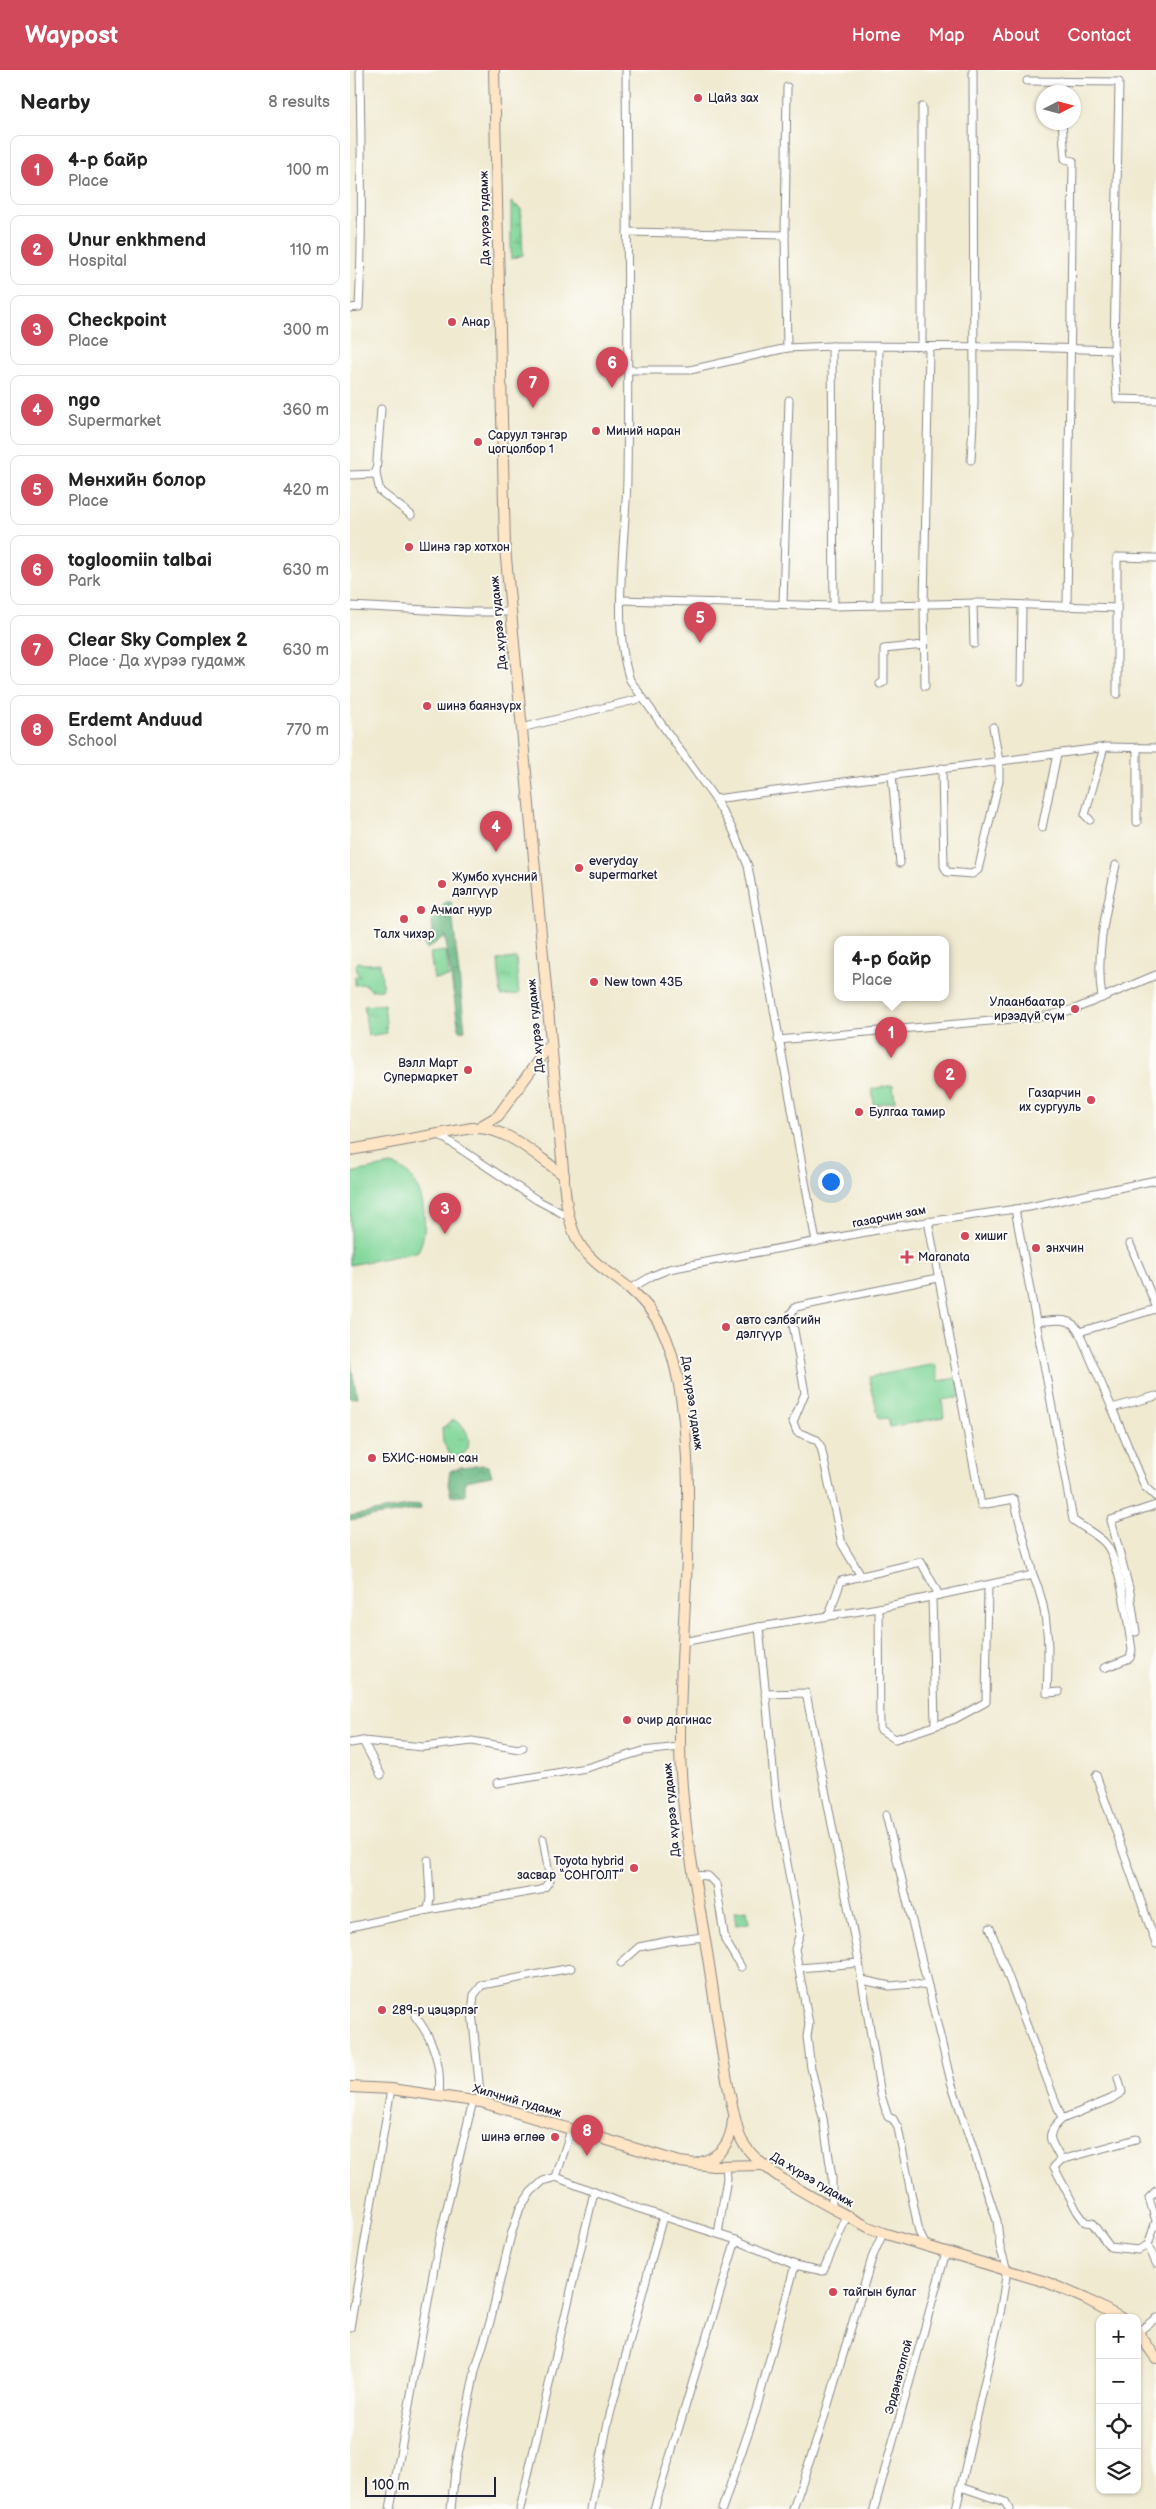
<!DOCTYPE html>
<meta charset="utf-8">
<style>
:root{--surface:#fff;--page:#f6f6f6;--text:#222;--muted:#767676;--line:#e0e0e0;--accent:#d1495b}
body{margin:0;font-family:"Balsamiq Sans",sans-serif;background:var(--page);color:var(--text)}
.controls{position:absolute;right:15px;bottom:15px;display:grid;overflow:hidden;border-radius:10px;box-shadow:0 1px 4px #0004}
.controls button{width:45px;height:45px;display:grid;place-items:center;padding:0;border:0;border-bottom:1px solid var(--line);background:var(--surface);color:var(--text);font:25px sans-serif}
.compass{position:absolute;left:686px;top:15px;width:45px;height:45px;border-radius:50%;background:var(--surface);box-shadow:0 1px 4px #0004;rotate:84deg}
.scale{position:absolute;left:15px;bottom:12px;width:131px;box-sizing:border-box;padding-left:5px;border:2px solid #22223b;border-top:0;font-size:14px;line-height:18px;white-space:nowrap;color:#22223b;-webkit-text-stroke:4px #fdfcf7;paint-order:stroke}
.you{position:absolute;left:480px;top:1111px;width:18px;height:18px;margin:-12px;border:4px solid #fff;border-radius:50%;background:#1a73e8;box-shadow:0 0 0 8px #1a73e833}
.badge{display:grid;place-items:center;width:32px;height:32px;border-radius:50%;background:var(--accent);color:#fff;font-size:16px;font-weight:700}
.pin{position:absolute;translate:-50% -41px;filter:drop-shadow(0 1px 2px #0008)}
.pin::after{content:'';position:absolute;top:26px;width:18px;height:15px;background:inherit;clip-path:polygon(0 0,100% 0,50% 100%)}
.popup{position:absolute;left:484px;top:866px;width:115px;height:65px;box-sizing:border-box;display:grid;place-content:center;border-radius:10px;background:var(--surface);filter:drop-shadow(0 1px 4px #0005);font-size:16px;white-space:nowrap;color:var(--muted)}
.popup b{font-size:19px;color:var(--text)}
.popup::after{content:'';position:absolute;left:50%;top:100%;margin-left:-10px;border:10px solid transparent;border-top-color:var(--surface)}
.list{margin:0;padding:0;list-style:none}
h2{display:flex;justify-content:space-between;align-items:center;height:65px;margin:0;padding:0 20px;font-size:21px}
h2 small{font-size:16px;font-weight:400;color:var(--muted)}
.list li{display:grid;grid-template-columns:32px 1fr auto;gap:15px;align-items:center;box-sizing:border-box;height:70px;margin:0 10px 10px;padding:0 10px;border:1px solid var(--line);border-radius:10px}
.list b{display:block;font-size:19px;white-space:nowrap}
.list p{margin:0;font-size:16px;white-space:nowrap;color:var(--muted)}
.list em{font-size:16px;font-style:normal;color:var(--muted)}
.icon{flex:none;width:28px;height:28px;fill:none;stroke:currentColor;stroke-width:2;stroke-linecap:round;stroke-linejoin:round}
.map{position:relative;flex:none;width:806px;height:2439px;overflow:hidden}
header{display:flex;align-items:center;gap:30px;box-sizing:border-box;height:70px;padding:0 25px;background:var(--accent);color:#fff}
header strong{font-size:24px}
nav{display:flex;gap:28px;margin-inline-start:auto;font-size:18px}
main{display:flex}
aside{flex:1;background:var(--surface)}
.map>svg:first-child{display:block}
.grass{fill:#80d699;stroke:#517c6a}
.forest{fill:url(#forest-crowns);stroke:#456c5e}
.wetland{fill:url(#wetland-marsh);stroke:#517c6a}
.park{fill:url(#park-tufts);stroke:#517c6a}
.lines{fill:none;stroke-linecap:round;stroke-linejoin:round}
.street-casing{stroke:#898686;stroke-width:9}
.secondary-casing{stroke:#898686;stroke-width:12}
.street{stroke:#fff;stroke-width:7}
.secondary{stroke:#fde5c5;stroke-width:10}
.poi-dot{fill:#d1495b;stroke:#fdfcf7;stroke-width:2}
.labels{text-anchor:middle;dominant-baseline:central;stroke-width:4;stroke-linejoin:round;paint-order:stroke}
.poi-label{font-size:12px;fill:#22223b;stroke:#fdfcf7;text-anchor:start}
.street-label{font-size:12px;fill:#22223b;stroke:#fdfcf7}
</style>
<header>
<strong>Waypost</strong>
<nav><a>Home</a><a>Map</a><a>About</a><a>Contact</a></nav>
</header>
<main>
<aside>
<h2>Nearby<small>8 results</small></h2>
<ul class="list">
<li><span class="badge">1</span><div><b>4-р байр</b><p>Place</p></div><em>100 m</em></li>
<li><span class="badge">2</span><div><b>Unur enkhmend</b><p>Hospital</p></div><em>110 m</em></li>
<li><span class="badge">3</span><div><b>Checkpoint</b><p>Place</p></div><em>300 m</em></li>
<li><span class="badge">4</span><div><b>ngo</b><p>Supermarket</p></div><em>360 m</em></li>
<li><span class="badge">5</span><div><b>Мөнхийн болор</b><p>Place</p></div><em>420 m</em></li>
<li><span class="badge">6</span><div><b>togloomiin talbai</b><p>Park</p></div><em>630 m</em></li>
<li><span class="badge">7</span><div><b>Clear Sky Complex 2</b><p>Place · Да хүрээ гудамж</p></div><em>630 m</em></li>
<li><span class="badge">8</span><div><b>Erdemt Anduud</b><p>School</p></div><em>770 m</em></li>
</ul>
</aside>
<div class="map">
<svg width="806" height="2439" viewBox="0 0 806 2439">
<defs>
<pattern id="forest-crowns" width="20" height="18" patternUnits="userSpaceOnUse" patternTransform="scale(1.25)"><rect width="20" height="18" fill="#68b781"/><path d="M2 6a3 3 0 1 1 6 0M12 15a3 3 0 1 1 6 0" fill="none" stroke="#55946b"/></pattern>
<pattern id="wetland-marsh" width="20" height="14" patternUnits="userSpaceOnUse" patternTransform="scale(1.25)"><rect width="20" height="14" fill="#80d699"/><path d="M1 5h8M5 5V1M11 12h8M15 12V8" fill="none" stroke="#6eb785"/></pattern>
<pattern id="park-tufts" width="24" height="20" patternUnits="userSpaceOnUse" patternTransform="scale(1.25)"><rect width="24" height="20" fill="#80d699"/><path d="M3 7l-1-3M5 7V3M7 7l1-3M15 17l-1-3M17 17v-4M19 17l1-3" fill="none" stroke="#6eb785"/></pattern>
</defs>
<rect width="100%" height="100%" fill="#fdfcf7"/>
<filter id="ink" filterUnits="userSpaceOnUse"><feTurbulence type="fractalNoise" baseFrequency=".02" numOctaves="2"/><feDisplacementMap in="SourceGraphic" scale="10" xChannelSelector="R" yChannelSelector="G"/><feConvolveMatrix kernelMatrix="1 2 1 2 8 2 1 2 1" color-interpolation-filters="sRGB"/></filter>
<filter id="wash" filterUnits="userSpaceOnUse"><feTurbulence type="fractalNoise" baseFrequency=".0096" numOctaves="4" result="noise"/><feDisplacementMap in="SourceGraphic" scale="20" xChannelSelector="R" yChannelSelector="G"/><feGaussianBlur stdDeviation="1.12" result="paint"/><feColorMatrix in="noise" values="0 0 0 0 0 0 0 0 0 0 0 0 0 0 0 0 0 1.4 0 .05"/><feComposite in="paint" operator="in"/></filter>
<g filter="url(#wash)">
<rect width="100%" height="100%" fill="#f0ead1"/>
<g class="grass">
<path d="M543,1015l2,16 -21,4 -2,-16z"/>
<path d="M41,1095c33,4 41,63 27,86l-5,2 -63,12v-92z"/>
<path d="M585,1294l4,17 18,-3 3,19 -18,3 2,17 -54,10 -2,-9 -9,1 -10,-42z"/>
<path d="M397,1840l2,13 -13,2 -2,-13z"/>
</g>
<g class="forest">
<path d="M95,832h6l14,128 -6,1 -14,-95 -18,13 -4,-6 9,-9 -1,-11z"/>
<path d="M0,1289l7,38 -7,1z"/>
<path d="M133,1395l6,1 3,10 -27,5v14l-14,1 -3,-12 2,-13 10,-4z"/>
<path d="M70,1434l1,5 -71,11v-4z"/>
</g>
<path class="wetland" d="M161,132l10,7 2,46 -12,4z"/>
<g class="park">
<path d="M96,881l3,26 -15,2 -4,-26z"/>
<path d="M166,888l3,36 -18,2 -3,-36z"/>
<path d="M8,892l6,2 16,-1 3,26 -12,1 -6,-6 -10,1v-8l3,-1 -2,-10z"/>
<path d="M34,934l3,29 -19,3 -4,-30z"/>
<path d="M103,1350c20,5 23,42 -3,35l-7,-13 -1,-14z"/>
</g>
</g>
<g filter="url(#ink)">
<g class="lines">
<defs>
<g id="street">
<path d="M276,0c1,136 3,272 1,408 -1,58 -16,149 3,202l85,119 18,31 15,36 68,376"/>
<path d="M677,11l92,1 -5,268 3,49 39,1"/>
<path d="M711,22v-11"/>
<path d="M712,52l3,37 8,2 -6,446"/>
<path d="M277,162l158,3 2,-148"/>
<path d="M435,165l2,113"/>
<path d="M0,238l9,-1c4,-79 2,-158 1,-237"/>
<path d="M482,276l2,260"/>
<path d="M572,277v-240"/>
<path d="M278,300h62l97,-22 45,-2 189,1 93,3"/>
<path d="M31,339l-5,65 4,17 31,24"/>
<path d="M621,390l3,-57 -1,-333"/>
<path d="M0,405l26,-1"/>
<path d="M272,530l212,6 144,-3 139,5"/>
<path d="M623,533l1,41"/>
<path d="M433,534l6,-204"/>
<path d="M527,534l2,-258"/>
<path d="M0,536l115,6h45"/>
<path d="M671,611l1,-76"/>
<path d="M530,614l4,-2v-33l40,-4"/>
<path d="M575,616l-1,-82 5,-256"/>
<path d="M767,624v-137l39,1"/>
<path d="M171,658l122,-30"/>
<path d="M592,698l2,98 3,6 25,2 6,-4 21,-89v-20l-6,-34"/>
<path d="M542,705l8,88"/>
<path d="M365,729l392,-52 49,1"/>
<path d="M740,750l-5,-5 19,-68"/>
<path d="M787,752v-75"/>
<path d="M692,758l15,-74"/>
<path d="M752,928c-7,-46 4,-88 14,-133"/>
<path d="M428,970l269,-24 28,-7 81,-34"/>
<path d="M88,1064l99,66 32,17"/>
<path d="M665,1139l58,311c9,7 23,14 31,22 16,15 24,84 28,108l-2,8 -26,10"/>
<path d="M578,1151l53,284 33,-6 19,76"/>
<path d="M780,1174l26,62"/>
<path d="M280,1219l22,-13 17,-7 224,-42 136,-20 127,-27"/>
<path d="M686,1252c17,-1 35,-7 43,10"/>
<path d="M806,1326l-44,12 33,79 11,10"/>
<path d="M762,1338l-33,-76 77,-23"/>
<path d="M511,1506l-19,-32 -21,-97 -4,-7 -20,-8 -4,-10 12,-29 -14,-80 5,-6 142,-29"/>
<path d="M582,1527l3,128"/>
<path d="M529,1538l1,121 15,10 60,-20 31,-17 2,-117"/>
<path d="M479,1545l12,-34 80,-19 18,33"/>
<path d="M409,1557l120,-19 154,-33c17,37 16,77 14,118l12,-1"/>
<path d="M786,1562l-6,-40 -19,-72 45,-15"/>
<path d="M333,1572l76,-15 18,182 23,124 -5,16 14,75 -2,13 4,31 12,50 9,59v30"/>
<path d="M415,1624l41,-1 52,264 23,138 7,22 5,2 5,9 21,104 7,14"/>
<path d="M13,1671l60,6 49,-6 47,8 4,-2"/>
<path d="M0,1673l13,-2 18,34"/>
<path d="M746,1705l60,169"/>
<path d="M147,1713l89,-15 57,-17 37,-4"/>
<path d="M536,1745l42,171"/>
<path d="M342,1805l16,1 8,8 9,56 16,27"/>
<path d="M78,1840l112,-20 5,-3 5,-7 -7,-41"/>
<path d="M0,1857l78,-17 2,-12 -2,-38"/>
<path d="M640,1858l72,191c-19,18 -11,20 -1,41l-7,7 23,44 8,11 7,1 18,24 28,3 10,-5 8,18"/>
<path d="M271,1893l18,-16 30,-6 35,-4"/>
<path d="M449,1898l60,-5"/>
<path d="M512,1910l28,6 23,-2 15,2 23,96 46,139 3,26 7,23 -7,44 -44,195"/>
<path d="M65,1946c19,24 27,49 24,79"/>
<path d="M131,2032l-9,-90 2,-17 8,-10 89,-17"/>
<path d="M712,2049l49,-20 11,-7 -4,-14"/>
<path d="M711,2090l75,-21"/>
<path d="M206,2107l15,-47"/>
<path d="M368,2164l9,-56 -1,-12"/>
<path d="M798,2175l8,-24 -7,-23 7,-7"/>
<path d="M0,2258l41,-239"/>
<path d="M788,2262l18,-14"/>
<path d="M611,2417l44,15 4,7"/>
<path d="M40,2439l50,-273 33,-135"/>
<path d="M101,2439l4,-38 20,-100 15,-49 21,-87 9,-27 11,-16 12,-11 13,-4 69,27 111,36 59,25 28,6 24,-55"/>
<path d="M170,2439l74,-317"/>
<path d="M241,2439l17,-87 55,-206"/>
<path d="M304,2439l82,-269"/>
<path d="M372,2439l34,-99 39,-145"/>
<path d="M443,2439l28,-81 51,-170 11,-25"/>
<path d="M524,2439l72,-257"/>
</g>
<g id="secondary">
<path d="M144,0l11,477 57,612c3,28 3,60 17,84 12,20 33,31 50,45 33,28 42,56 50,97 20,115 1,233 1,349 -1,76 15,144 27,218 10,60 16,123 32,182 12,37 95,74 129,93l15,6 163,49 40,17 35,19"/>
<path d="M129,1057l19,-11 52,-72"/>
<path d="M0,1080l122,-22c35,-2 64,28 92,47"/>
<path d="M0,2017l41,2 90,13 199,60 33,4 50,-1"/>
<path d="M348,2093c23,-6 33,-20 35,-43"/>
<path d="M787,2261l19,27"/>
</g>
</defs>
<use href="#street" class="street-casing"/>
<use href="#secondary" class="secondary-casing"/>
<use href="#street" class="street"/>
<use href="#secondary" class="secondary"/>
</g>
</g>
<g class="poi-dot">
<circle cx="348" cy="28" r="5"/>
<circle cx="102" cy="252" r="5"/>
<circle cx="246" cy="361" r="5"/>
<circle cx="128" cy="372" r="5"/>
<circle cx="59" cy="477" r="5"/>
<circle cx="77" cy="636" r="5"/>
<circle cx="229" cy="798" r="5"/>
<circle cx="92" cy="814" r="5"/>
<circle cx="71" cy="840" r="5"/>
<circle cx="54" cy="849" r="5"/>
<circle cx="244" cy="912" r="5"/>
<circle cx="725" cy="939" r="5"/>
<circle cx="118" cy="1000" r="5"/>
<circle cx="741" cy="1030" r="5"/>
<circle cx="509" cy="1042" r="5"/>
<circle cx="615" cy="1166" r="5"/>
<circle cx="686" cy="1178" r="5"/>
<path d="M554.5 1179.5h5v5h5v5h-5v5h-5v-5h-5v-5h5z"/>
<circle cx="376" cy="1257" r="5"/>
<circle cx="22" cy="1388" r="5"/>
<circle cx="277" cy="1650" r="5"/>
<circle cx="284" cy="1798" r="5"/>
<circle cx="32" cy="1940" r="5"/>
<circle cx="205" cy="2067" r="5"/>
<circle cx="483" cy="2222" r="5"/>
</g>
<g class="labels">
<g class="poi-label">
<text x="358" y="28">Цайз зах</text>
<text x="112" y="252">Анар</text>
<text x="256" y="361">Миний наран</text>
<text x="138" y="365">Саруул тэнгэр<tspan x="138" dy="14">цогцолбор 1</tspan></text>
<text x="69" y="477">Шинэ гэр хотхон</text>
<text x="87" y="636">шинэ баянзүрх</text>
<text x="239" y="791">everyday<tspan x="239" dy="14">supermarket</tspan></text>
<text x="102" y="807">Жумбо хүнсний<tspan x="102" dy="14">дэлгүүр</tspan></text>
<text x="81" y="840">Ачмаг нуур</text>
<text x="54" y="864" text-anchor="middle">Талх чихэр</text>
<text x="254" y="912">New town 43Б</text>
<text x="715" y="932" text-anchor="end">Улаанбаатар<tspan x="715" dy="14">ирээдүй сүм</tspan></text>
<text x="108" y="993" text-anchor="end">Вэлл Март<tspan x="108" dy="14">Супермаркет</tspan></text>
<text x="731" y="1023" text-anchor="end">Газарчин<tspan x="731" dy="14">их сургууль</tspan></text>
<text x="519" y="1042">Булгаа тамир</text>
<text x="625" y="1166">хишиг</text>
<text x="696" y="1178">энхчин</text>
<text x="568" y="1187">Maranata</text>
<text x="386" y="1250">авто сэлбэгийн<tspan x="386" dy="14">дэлгүүр</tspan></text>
<text x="32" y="1388">БХИС-номын сан</text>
<text x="287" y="1650">очир дагинас</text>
<text x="274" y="1791" text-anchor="end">Toyota hybrid<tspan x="274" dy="14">засвар “СОНГОЛТ”</tspan></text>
<text x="42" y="1940">289-р цэцэрлэг</text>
<text x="195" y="2067" text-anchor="end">шинэ өглөө</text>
<text x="493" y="2222">тайгын булаг</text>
</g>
<g class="street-label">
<text transform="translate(135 148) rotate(-91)">Да хүрээ гудамж</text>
<text transform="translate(149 553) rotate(-95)">Да хүрээ гудамж</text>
<text transform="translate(186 956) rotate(-95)">Да хүрээ гудамж</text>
<text transform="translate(539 1147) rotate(-11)">газарчин зам</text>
<text transform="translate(342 1333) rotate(82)">Да хүрээ гудамж</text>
<text transform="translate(322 1740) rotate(-95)">Да хүрээ гудамж</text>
<text transform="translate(167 2031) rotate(16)">Хилчний гудамж</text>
<text transform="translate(462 2110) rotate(31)">Да хүрээ гудамж</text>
<text transform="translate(549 2307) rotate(-75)">Эрдэнэтолгой</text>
</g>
</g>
</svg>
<div class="controls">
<button>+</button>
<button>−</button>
<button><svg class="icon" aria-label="locate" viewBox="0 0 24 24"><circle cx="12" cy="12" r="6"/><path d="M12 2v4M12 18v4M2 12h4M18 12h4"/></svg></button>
<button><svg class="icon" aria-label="layers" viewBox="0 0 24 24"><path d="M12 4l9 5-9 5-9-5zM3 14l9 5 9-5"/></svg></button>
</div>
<svg class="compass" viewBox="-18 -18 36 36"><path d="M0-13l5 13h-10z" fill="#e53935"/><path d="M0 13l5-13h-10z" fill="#767676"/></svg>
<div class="scale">100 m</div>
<div class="you"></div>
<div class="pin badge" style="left:541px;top:988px">1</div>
<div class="popup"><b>4-р байр</b>Place</div>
<div class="pin badge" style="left:600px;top:1030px">2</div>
<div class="pin badge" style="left:95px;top:1164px">3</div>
<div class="pin badge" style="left:146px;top:782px">4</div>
<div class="pin badge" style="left:350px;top:573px">5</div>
<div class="pin badge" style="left:262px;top:318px">6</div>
<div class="pin badge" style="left:183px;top:338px">7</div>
<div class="pin badge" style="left:237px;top:2086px">8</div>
</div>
</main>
